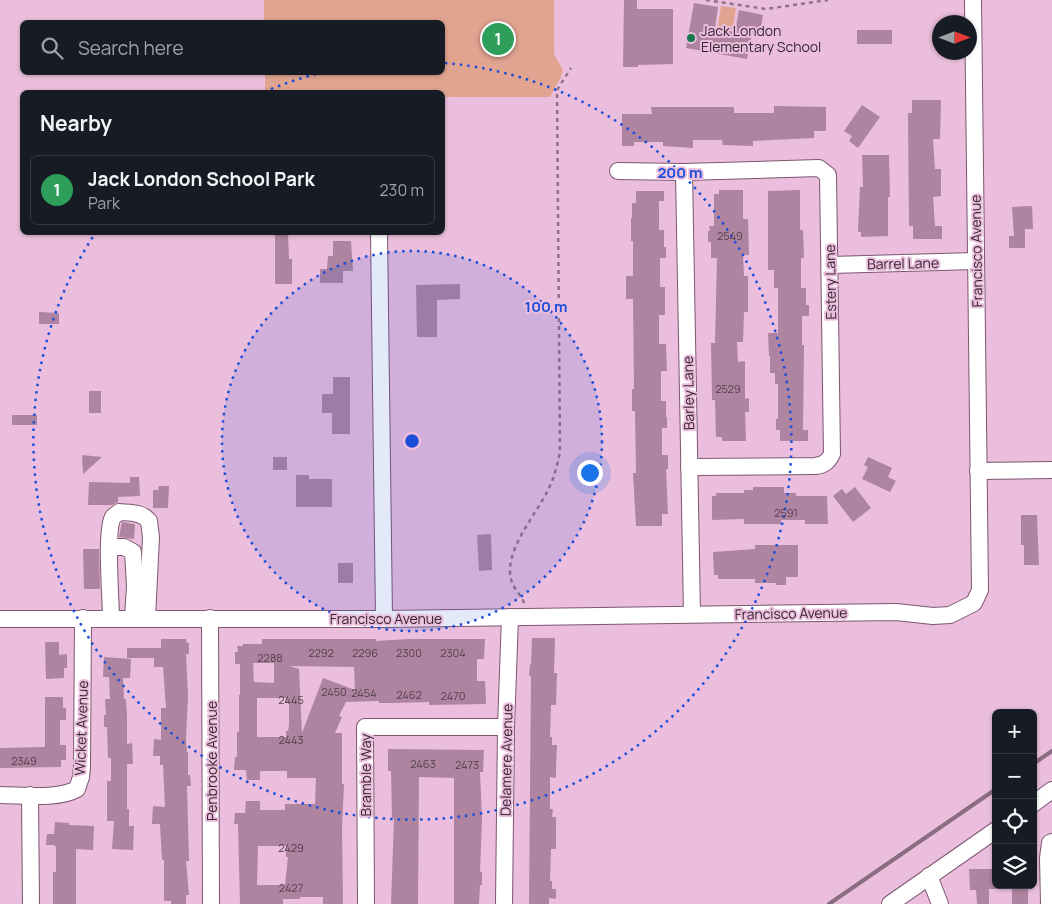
<!DOCTYPE html>
<meta charset="utf-8">
<style>
:root{--surface:#171b24;--page:#242831;--text:#f1f3f6;--muted:#9ea1a6;--line:#363941;--accent:#b45309}
body{margin:0;font-family:Manrope,sans-serif;background:var(--page);color:var(--text)}
.controls{position:absolute;right:15px;bottom:15px;display:grid;overflow:hidden;border-radius:8px;box-shadow:0 1px 4px #0004}
.controls button{width:45px;height:45px;display:grid;place-items:center;padding:0;border:0;border-bottom:1px solid var(--line);background:var(--surface);color:var(--text);font:25px sans-serif}
.compass{position:absolute;left:932px;top:15px;width:45px;height:45px;border-radius:50%;background:var(--surface);box-shadow:0 1px 4px #0004;rotate:90deg}
.you{position:absolute;left:589px;top:472px;width:18px;height:18px;margin:-12px;border:4px solid #fff;border-radius:50%;background:#1a73e8;box-shadow:0 0 0 8px #1a73e833}
.badge{display:grid;place-items:center;width:32px;height:32px;border-radius:50%;background:var(--accent);color:#fff;font-size:16px;font-weight:700}
.pin{position:absolute;translate:-50% -50%;border:2px solid #fff;box-shadow:0 1px 5px #0006}
.list{margin:0;padding:0;list-style:none}
h2{display:flex;justify-content:space-between;align-items:center;height:65px;margin:0;padding:0 20px;font-size:21px}
h2 small{font-size:16px;font-weight:400;color:var(--muted)}
.list li{display:grid;grid-template-columns:32px 1fr auto;gap:15px;align-items:center;box-sizing:border-box;height:70px;margin:0 10px 10px;padding:0 10px;border:1px solid var(--line);border-radius:8px}
.list b{display:block;font-size:19px;white-space:nowrap}
.list p{margin:0;font-size:16px;white-space:nowrap;color:var(--muted)}
.list em{font-size:16px;font-style:normal;color:var(--muted)}
.icon{flex:none;width:28px;height:28px;fill:none;stroke:currentColor;stroke-width:2;stroke-linecap:round;stroke-linejoin:round}
.map{position:relative;flex:none;width:1052px;height:904px;overflow:hidden}
.search{position:absolute;background:var(--surface);box-shadow:0 1px 4px #0004;left:20px;top:20px;width:425px;height:55px;display:flex;align-items:center;gap:12px;box-sizing:border-box;padding:0 18px;border-radius:8px;color:var(--muted);font-size:19px}
.panel{position:absolute;background:var(--surface);box-shadow:0 1px 4px #0004;left:20px;top:90px;width:425px;height:145px;border-radius:8px}
.map>svg:first-child{display:block}
.green{fill:#e1a490}
.building{fill:#ae84a0;fill-rule:evenodd}
.lines{fill:none;stroke-linecap:round;stroke-linejoin:round}
.minor-casing{stroke:#7d5771;stroke-width:18}
.path{stroke:#917387;stroke-width:2.5;stroke-dasharray:4 4;stroke-linecap:butt}
.minor{stroke:#fff;stroke-width:16}
.rail{stroke:#8a6d81;stroke-width:4}
.ring{fill:none;stroke:#1d4ed8;stroke-width:2.5;stroke-dasharray:2.5 5}
.poi-dot{fill:#19784e;stroke:#eabedc;stroke-width:2}
.labels{text-anchor:middle;dominant-baseline:central;stroke-width:4;stroke-linejoin:round;paint-order:stroke}
.number-label{font-size:11px;fill:#543e4d}
.poi-label{font-size:14px;fill:#362631;stroke:#eabedc;text-anchor:start}
.street-label{font-size:14px;fill:#362631;stroke:#eabedc}
.centre{fill:#1d4ed8;stroke:#eabedc;stroke-width:2.5}
.ring-label{font-size:15px;text-anchor:middle;font-weight:bold;fill:#1d4ed8;stroke:#eabedc;stroke-width:4;stroke-linejoin:round;paint-order:stroke}
</style>
<div class="map">
<svg width="1052" height="904" viewBox="0 0 1052 904">
<rect width="100%" height="100%" fill="#eabedc"/>
<g class="green">
<path d="M264,0h290v54l9,16 -2,7 -11,20h-107l-1,-5h-177v-19l177,-1v-50h-178z"/>
<path d="M721,6l15,2 -3,21 -15,-3z"/>
</g>
<g class="building">
<path d="M624,0h13v9h36v55l-35,1v2h-15z"/>
<path d="M694,3l24,4 -3,21 20,4 4,-22 24,5 -3,19 -8,-1 -5,26 -61,-11z"/>
<rect x="857" y="30" width="35" height="14"/>
<path d="M912,100h29l-1,39h-7l2,30h6v27l-8,1 2,29h7v13h-29v-13h-4l-1,-113h4z"/>
<path d="M862,105l18,12 -22,31 -9,-7 3,-5 -8,-5z"/>
<path d="M774,106l52,1v24h-12v7l-61,3v5l-30,-1 -1,-5h-29v8l-30,-2v-4h-29v4h-12v-32h30l-1,-7h83v6h40z"/>
<path d="M862,155h27l1,42h-2v39l-27,1v-5h-3l2,-45h3z"/>
<path d="M719,190h24v29h5l1,36h-6l1,21h4v36h-4l-1,30h-6l1,20 7,-1v38l4,-1v14h-4l1,29h-24v-4h-6l-1,-37h-3l-1,-57h4l2,-85h-6v-16h-3v-11h2l-1,-5h5v-32h5z"/>
<path d="M800,190v40h3l1,28h-3v30h5v17h3v11h-7v29h2l-1,85h5v11h-28v-11h-4v-11h2v-35h-3v-11h-5v-17h-1l-1,-23h10v-45h-4v-18h-6v-79z"/>
<path d="M636,191h28v10h-5v29h5v17h2v11h-6v29h5v28h-6v29h7l1,27h-6v30h5v16h1v11h-5v27h6v14h-2l2,45h-6v12h-26l-3,-53h3l-1,-62h-3v-22h2l-1,-90h-7v-23h7v-35h-2v-23h1v-15h4z"/>
<path d="M1032,206l1,23h-8v19h-16v-12h5l-2,-29z"/>
<path d="M275,234h13l1,25h3v25h-17z"/>
<path d="M333,241h18l2,30h-10v12h-23v-14h7l1,-13h5z"/>
<path d="M460,284v15l-23,1v37h-20l-1,-52z"/>
<path d="M39,312l20,1v11h-20z"/>
<path d="M333,377h17v57h-18v-21h-10v-19h11z"/>
<rect x="89" y="391" width="12" height="22"/>
<rect x="12" y="415" width="25" height="10"/>
<path d="M82,455l20,2 -19,17z"/>
<rect x="273" y="457" width="14" height="13"/>
<path d="M868,457l24,11 -4,9 8,4 -6,11 -28,-13 6,-12 -4,-2z"/>
<path d="M296,475h13v4h23v28h-36z"/>
<path d="M130,477h9l1,19 -22,1v5l-6,3h-24l1,-23 41,1z"/>
<path d="M159,486h10l-1,22h-15v-18h5z"/>
<path d="M753,487h31v6h12v3h31l1,28h-23v-4h-24v4h-37v-5l-32,1v-24h4v-3h28v-3h9z"/>
<path d="M855,487l16,21 -18,14 -20,-26 9,-7 4,5z"/>
<path d="M1021,515h16l2,50h-15v-20h-3z"/>
<path d="M122,522l13,2 -1,15 -15,-2z"/>
<path d="M491,534l1,36 -13,1 -2,-36z"/>
<path d="M755,545h43v32h-12v8h-10v-2h-21v-4h-37v-4h-4l-1,-23 42,-3z"/>
<path d="M83,549h16l1,40h-16z"/>
<rect x="338" y="563" width="15" height="20"/>
<path d="M532,638h23l-1,35h3l-1,32h-5l-1,32h2v8h5l-1,22v11l-6,-1v32h3l-1,8h4v32h-5l-1,32h2v8h4v10l-7,-1v6h-20l2,-228h-2l1,-12 1,1z"/>
<path d="M161,639h25l1,4h2v11h-3l2,42 -2,42 1,14h1v23h2l1,11h-4l2,75h-3l3,34h-3v9h-15v-3h-7v-41h-2l-2,-36h-8l1,-18 12,1 -2,-42h-3v-9h-7l1,-17 7,1v-32h5l-3,-41h-9v-9h-27v-10h34z"/>
<path d="M262,639h114v2l32,-2h77l-1,20h-7v22h8l1,23 -57,1v-3l-38,1h-12v-2l-33,1 -7,14 3,1 -7,16h7v51h2l-2,44 1,76h-20v-7h-23v2h-17v5h-43l-2,-80h-4l1,-11h10l1,-12h14v9h25v-6h30l1,-26h-29v-7h-27v9h-13l-1,-10h-12l1,-13h2v-25h2v-37h1v-31h-5v-12h3l-1,-6h6v-2h19zM253,663h21v20l-20,-1zM290,666l64,1 1,23 -32,-12 -21,55 -3,-64zM257,698h29v5h3v22l-1,6h-2v6h-29zM258,846h28v11h2l-3,28h-28z"/>
<path d="M45,642h14v13l8,-1v14h-3v10l-18,1z"/>
<path d="M104,657l27,2 -1,19h-7l1,21h2l1,16v29l5,-1 1,21h-6v45h2v17h5l-1,24 -21,-1 2,-28h-7v-40h4v-23h-3l-1,-31h-3v-12h2l-1,-16h5l-1,-22h-6z"/>
<path d="M45,697h18v11h3v12h-6v25h6v15h-5v7l-61,1v-20l45,-1z"/>
<path d="M388,749l96,1 -1,22h-3l2,46 -2,54h2v13h-2l-1,19h-25v-126l-35,-1 -1,127h-27l3,-86h-2l-1,-47h-3z"/>
<path d="M55,822l14,1v2l25,1 -1,24 -17,-1v55h-23v-32h3v-25l-2,-2h-8l1,-11h7z"/>
<path d="M969,869h26l1,20h-7v15h-12l-1,-14h-6z"/>
<rect x="1012" y="885" width="16" height="19"/>
</g>
<g class="lines">
<defs>
<g id="minor">
<path d="M618,171l66,1 135,-4 9,7 4,279c-4,8 -8,11 -17,12l-126,1"/>
<path d="M684,172l8,442"/>
<path d="M379,232l5,387"/>
<path d="M830,265l146,-4"/>
<path d="M978,471l74,-1"/>
<path d="M109,550l4,-3h11l9,5 2,34 -2,32"/>
<path d="M111,618c0,-19 -6,-87 2,-101 2,-2 4,-3 6,-5 11,1 23,0 30,9l2,16 -4,81"/>
<path d="M210,618l1,286"/>
<path d="M0,619h384l512,-7 37,4 17,-1 24,-12 6,-13 -7,-590"/>
<path d="M0,795c22,0 57,5 77,-6l4,-12 1,-10 1,-149"/>
<path d="M30,795l1,109"/>
<path d="M1033,804l19,-14"/>
<path d="M929,876l11,28"/>
<path d="M366,904l-1,-177h141"/>
<path d="M504,904l2,-177 4,-110"/>
<path d="M890,904l106,-74"/>
<path d="M1049,904l-1,-46 2,-15 2,-1"/>
</g>
</defs>
<use href="#minor" class="minor-casing"/>
<g class="path">
<path d="M706,0l60,9 62,-9"/>
<path d="M524,603c-3,-9 -11,-14 -13,-24 -7,-28 24,-63 36,-87 7,-13 10,-26 13,-40l-3,-362 14,-22"/>
</g>
<use href="#minor" class="minor"/>
<g class="rail">
<path d="M1033,764l19,-13"/>
<path d="M829,904l167,-115"/>
</g>
</g>
<circle cx="412" cy="441" r="190" fill="#1d4ed8" fill-opacity=".12"/>
<g class="ring">
<circle cx="412" cy="441" r="190"/>
<path d="M264 92A379 379 0 0 1 320 73M445 63A379 379 0 1 1 94 235"/>
</g>
<circle class="poi-dot" cx="691" cy="38" r="5"/>
<g class="labels">
<g class="number-label">
<text x="730" y="235">2549</text>
<text x="728" y="388">2529</text>
<text x="786" y="512">2591</text>
<text x="321" y="652">2292</text>
<text x="365" y="652">2296</text>
<text x="409" y="652">2300</text>
<text x="453" y="652">2304</text>
<text x="270" y="657">2288</text>
<text x="334" y="691">2450</text>
<text x="364" y="692">2454</text>
<text x="409" y="694">2462</text>
<text x="453" y="695">2470</text>
<text x="291" y="699">2445</text>
<text x="291" y="739">2443</text>
<text x="24" y="760">2349</text>
<text x="423" y="763">2463</text>
<text x="467" y="764">2473</text>
<text x="291" y="847">2429</text>
<text x="291" y="887">2427</text>
</g>
<g class="poi-label">
<text x="701" y="30">Jack London<tspan x="701" dy="16">Elementary School</tspan></text>
</g>
<g class="street-label">
<text transform="translate(976 251) rotate(-91)">Francisco Avenue</text>
<text transform="translate(903 263) rotate(-1)">Barrel Lane</text>
<text transform="translate(830 282) rotate(-91)">Estery Lane</text>
<text transform="translate(688 393) rotate(-91)">Barley Lane</text>
<text transform="translate(791 613) rotate(-1)">Francisco Avenue</text>
<text x="386" y="618">Francisco Avenue</text>
<text transform="translate(81 728) rotate(-88)">Wicket Avenue</text>
<text transform="translate(506 760) rotate(-89)">Delamere Avenue</text>
<text transform="translate(211 761) rotate(-90)">Penbrooke Avenue</text>
<text transform="translate(365 775) rotate(-90)">Bramble Way</text>
</g>
</g>
<circle cx="412" cy="441" r="8" class="centre"/>
<g class="ring-label">
<text x="680" y="178">200 m</text>
<text x="546" y="312">100 m</text>
</g>
</svg>
<div class="controls">
<button>+</button>
<button>−</button>
<button><svg class="icon" aria-label="locate" viewBox="0 0 24 24"><circle cx="12" cy="12" r="6"/><path d="M12 2v4M12 18v4M2 12h4M18 12h4"/></svg></button>
<button><svg class="icon" aria-label="layers" viewBox="0 0 24 24"><path d="M12 4l9 5-9 5-9-5zM3 14l9 5 9-5"/></svg></button>
</div>
<svg class="compass" viewBox="-18 -18 36 36"><path d="M0-13l5 13h-10z" fill="#e53935"/><path d="M0 13l5-13h-10z" fill="#9ea1a6"/></svg>
<div class="you"></div>
<div class="pin badge" style="left:498px;top:39px;background:#2e9e5b">1</div>
<div class="search"><svg class="icon" aria-label="search" viewBox="0 0 24 24"><circle cx="10" cy="10" r="6"/><path d="M15 15l6 6"/></svg>Search here</div>
<section class="panel">
<h2>Nearby<small></small></h2>
<ul class="list">
<li><span class="badge" style="background:#2e9e5b">1</span><div><b>Jack London School Park</b><p>Park</p></div><em>230 m</em></li>
</ul>
</section>
</div>
